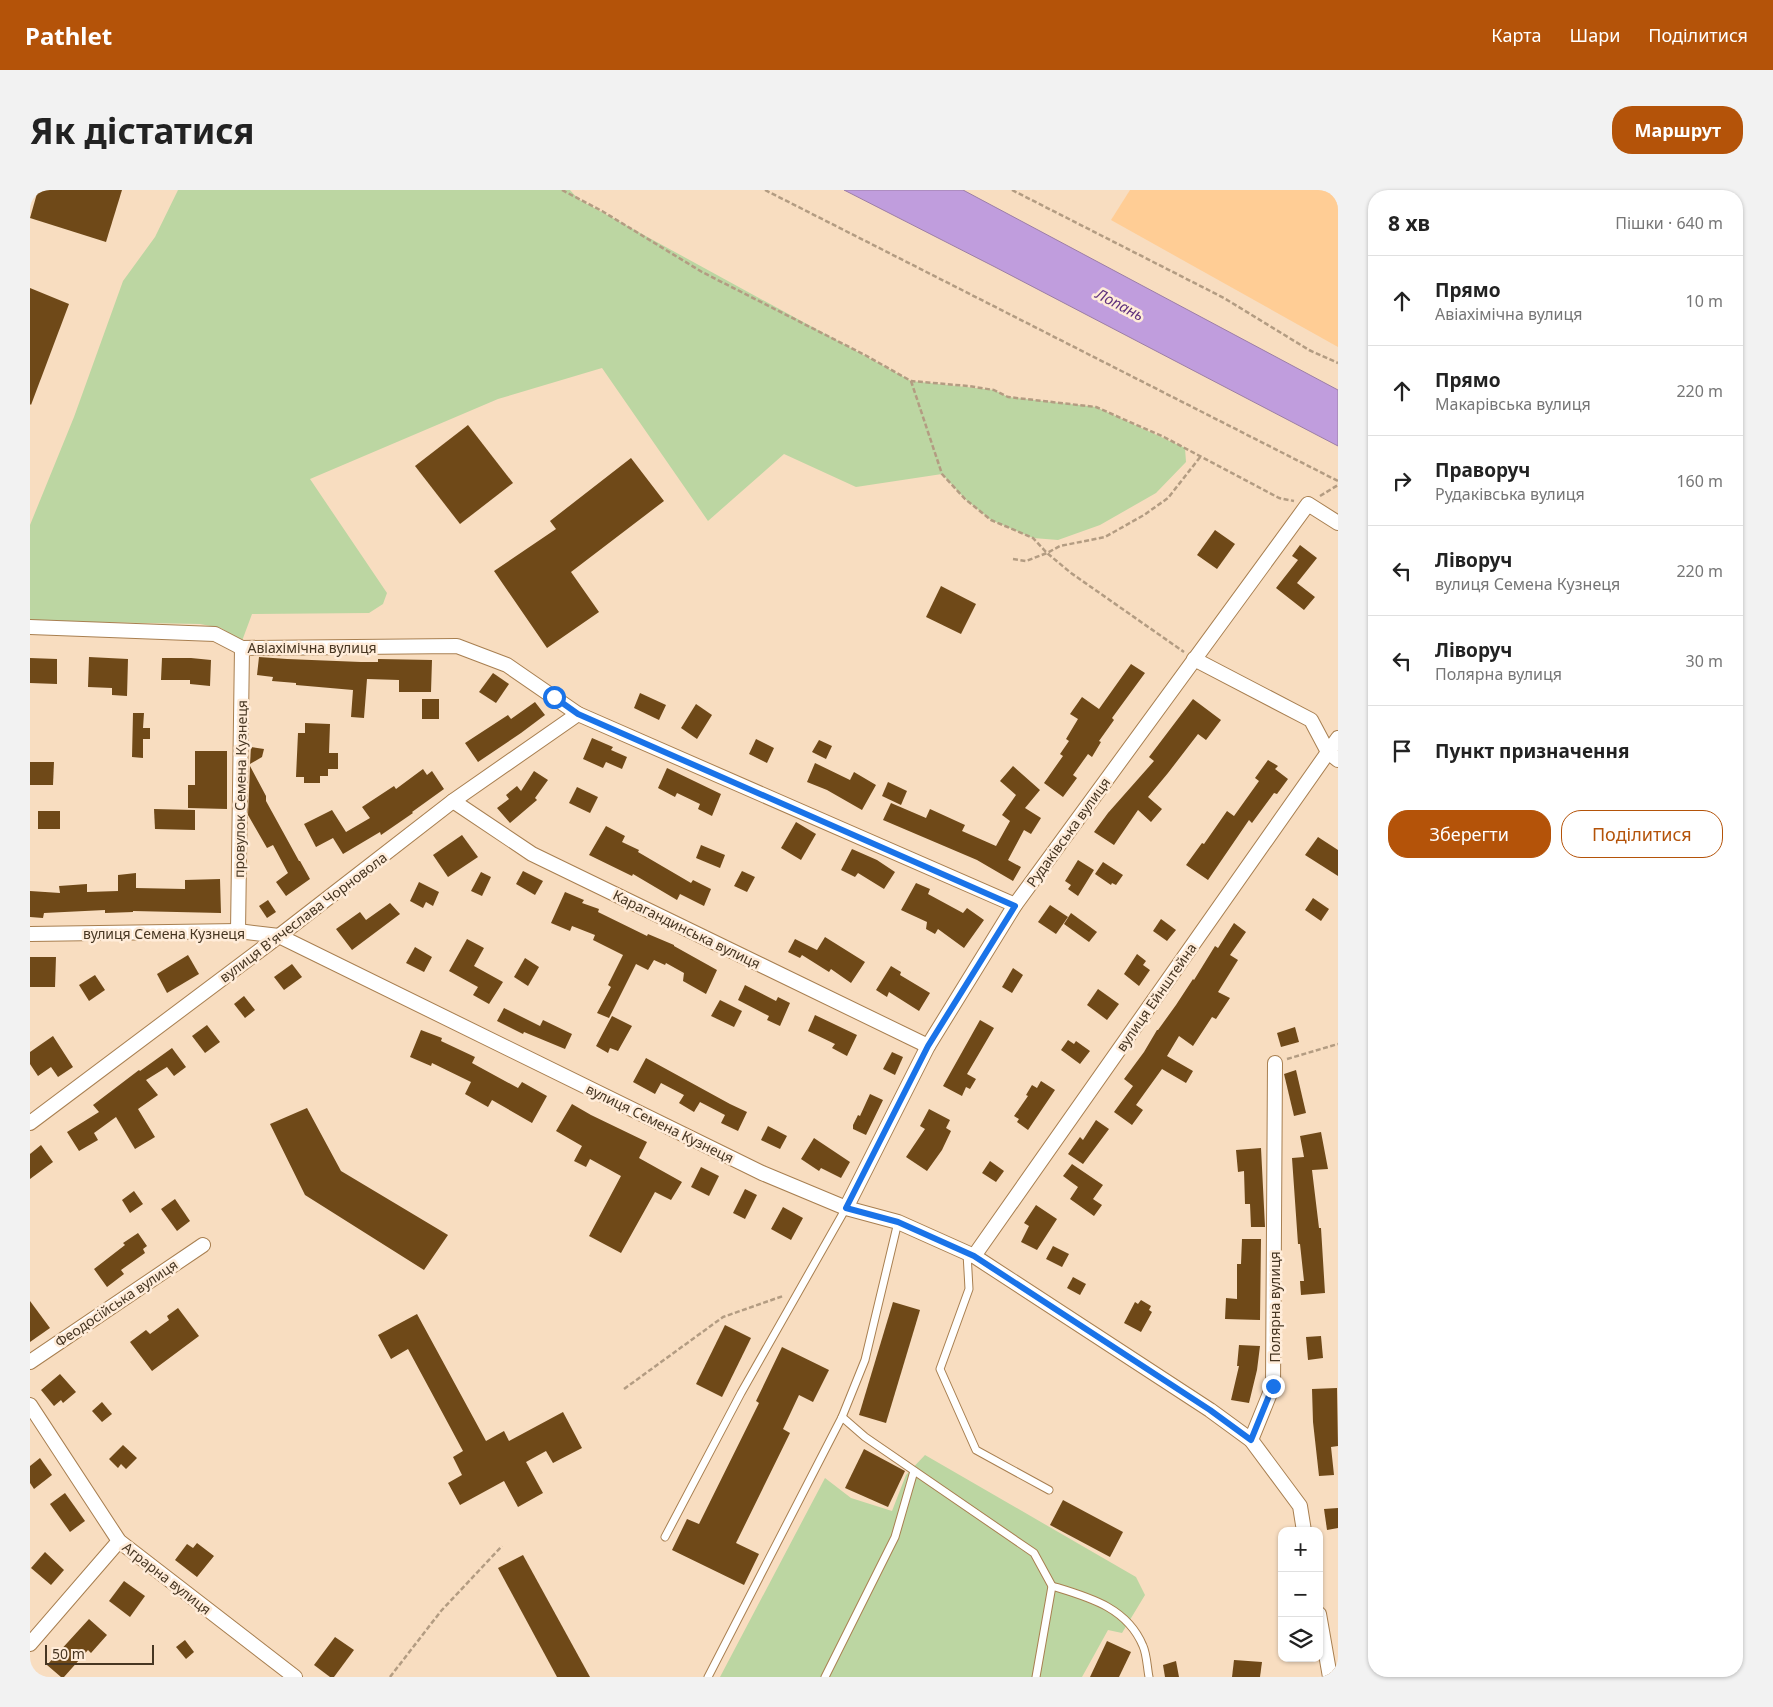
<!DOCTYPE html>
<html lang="uk">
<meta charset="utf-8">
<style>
:root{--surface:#fff;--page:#f2f2f2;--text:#222;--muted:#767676;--line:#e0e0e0;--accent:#b45309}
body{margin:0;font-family:"Noto Sans",sans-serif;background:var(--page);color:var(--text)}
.controls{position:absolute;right:15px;bottom:15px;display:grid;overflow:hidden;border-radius:10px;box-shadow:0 1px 4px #0004}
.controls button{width:45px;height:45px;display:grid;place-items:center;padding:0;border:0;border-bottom:1px solid var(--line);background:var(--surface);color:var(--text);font:25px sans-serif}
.scale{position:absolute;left:15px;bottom:12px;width:109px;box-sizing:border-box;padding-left:5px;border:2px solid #473622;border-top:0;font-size:14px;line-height:18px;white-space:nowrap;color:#473622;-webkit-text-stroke:4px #ffecd9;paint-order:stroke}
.stop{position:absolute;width:15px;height:15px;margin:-11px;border:4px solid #1a73e8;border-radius:50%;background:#fff}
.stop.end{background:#1a73e8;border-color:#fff;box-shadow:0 1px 5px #0008}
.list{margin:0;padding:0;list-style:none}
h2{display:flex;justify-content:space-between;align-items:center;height:65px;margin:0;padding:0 20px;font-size:21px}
h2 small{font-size:16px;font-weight:400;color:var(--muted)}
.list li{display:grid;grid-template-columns:32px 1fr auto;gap:15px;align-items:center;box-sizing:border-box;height:90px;padding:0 20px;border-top:1px solid var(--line)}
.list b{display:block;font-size:19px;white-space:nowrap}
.list p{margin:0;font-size:16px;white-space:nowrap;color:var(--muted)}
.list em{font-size:16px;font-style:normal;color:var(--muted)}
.actions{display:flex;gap:10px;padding:15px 20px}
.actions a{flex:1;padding:11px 0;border:1px solid var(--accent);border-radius:20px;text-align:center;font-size:18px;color:var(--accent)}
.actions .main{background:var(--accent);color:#fff}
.icon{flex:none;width:28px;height:28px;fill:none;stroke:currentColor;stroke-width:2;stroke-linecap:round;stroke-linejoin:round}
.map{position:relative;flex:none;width:1308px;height:1487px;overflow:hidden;border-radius:20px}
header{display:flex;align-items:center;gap:30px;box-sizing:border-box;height:70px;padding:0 25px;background:var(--accent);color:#fff}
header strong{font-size:24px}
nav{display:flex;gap:28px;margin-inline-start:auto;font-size:18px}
.intro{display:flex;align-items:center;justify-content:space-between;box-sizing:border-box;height:120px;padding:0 30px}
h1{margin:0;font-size:35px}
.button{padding:12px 22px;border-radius:20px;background:var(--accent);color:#fff;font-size:18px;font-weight:700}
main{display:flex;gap:30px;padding:0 30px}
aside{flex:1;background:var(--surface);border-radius:20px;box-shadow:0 1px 4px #0004}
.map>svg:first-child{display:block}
.built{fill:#ffcd95}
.green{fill:#bcd6a2}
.water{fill:#c09ddd;stroke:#9c7ea5}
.building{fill:#6f4918}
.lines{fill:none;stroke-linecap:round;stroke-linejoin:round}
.lane-casing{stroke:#a87f50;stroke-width:9}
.street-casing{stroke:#a87f50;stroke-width:16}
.path{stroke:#b39c82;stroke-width:2.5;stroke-dasharray:5 2.5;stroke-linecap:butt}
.lane{stroke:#fff;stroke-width:7}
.street{stroke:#fff;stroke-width:14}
.route{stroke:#1a73e8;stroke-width:6}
.labels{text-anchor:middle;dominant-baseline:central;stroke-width:5;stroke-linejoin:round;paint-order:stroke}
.street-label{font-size:14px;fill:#473622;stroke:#ffecd9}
.water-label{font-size:15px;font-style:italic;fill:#5f317d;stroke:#ffecd9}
</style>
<header>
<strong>Pathlet</strong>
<nav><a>Карта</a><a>Шари</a><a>Поділитися</a></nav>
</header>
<div class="intro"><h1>Як дістатися</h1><a class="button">Маршрут</a></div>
<main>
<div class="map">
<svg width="1308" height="1487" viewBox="0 0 1308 1487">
<rect width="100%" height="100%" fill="#f8ddc0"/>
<path class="built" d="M1100,0h208v157l-227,-127z"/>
<g class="green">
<path d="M148,0h392l8,9 333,182 83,9 14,7 88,10 89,41 1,14 -30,31 -56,32 -42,15 -25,-2 -42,-18 -26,-21 -23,-25 -86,13 -72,-33 -76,67 -106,-153 -104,31 -188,80 77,114 -4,11 -14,9 -117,1 -10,27 -21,-13 -21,-4 -170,-3v-96l44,-108 49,-136 32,-44z"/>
<path d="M895,1265l211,122 9,18 -23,38 -14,-3 -26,47h-362l105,-199 26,20 41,13 14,-36z"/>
</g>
<path class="water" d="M814,0h119l375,200v56l-343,-179z"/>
<g class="building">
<path d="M8,0h84l-16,52 -76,-24z"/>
<path d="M0,98l39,16 -38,101 -1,-1z"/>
<path d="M438,235l45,58 -53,41 -45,-58z"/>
<path d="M601,268l33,43 -93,71 28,40 -52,36 -53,-77 62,-42 -6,-8z"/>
<path d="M1185,340l20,14 -18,25 -20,-14z"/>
<path d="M1270,355l17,13 -20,25 18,14 -11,13 -28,-22 22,-28 -6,-4z"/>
<path d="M911,396l35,18 -15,30 -35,-17z"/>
<path d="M59,467l39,2 -1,37 -15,-1v-7l-24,-1z"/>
<path d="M229,467l28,2 74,3h17v-3l54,1 -1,32h-32v-12l-32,-1 -3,39 -13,-1 2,-27 -57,-5v-2l-24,-2 1,-4 -16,-2z"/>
<path d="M0,468l27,1v25l-27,-1z"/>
<path d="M132,468h29l20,2 -1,26 -20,-2v-4h-29z"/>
<path d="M1101,474l14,9 -33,45 2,2 -15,21 2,1 -9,15 -4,-3 -15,21 4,3 -14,19 -19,-14 19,-27 -3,-2 9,-13 -3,-2 12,-20 -8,-5 12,-17 17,12z"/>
<path d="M463,483l16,11 -13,19 -17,-11z"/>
<path d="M610,503l26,12 -7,15 -25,-12z"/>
<rect x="392" y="509" width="17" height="20"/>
<path d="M1163,509l28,21 -15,20 -8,-6 -30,39 -20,24 14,12 -11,13 -13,-12 -24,35 -20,-13 14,-19 46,-52 -5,-4z"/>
<path d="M505,512l10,13 -24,18 -43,29 -13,-19 43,-28 3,4z"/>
<path d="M666,514l16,11 -15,24 -16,-11z"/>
<path d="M103,523h11l-1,15h7v11h-7v19l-11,-1z"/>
<path d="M275,533l25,1 -1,29h9v16h-10v7h-8v7h-16v-6h-8l2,-44h7z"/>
<path d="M562,548l21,9 -2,3 16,7 -5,12 -16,-7 -3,6 -20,-9z"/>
<path d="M726,549l18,9 -7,15 -18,-9z"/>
<path d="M789,550l13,6 -6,13 -14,-7z"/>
<path d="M221,557l13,2 -2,8 -12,7z"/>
<path d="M165,561h32v58l-39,-1v-23h7z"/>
<path d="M1238,570l10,6 -3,3 13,10 -11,15 -3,-1 -22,30 -3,-3 -41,60 -22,-15 16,-22 2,1 23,-33 7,5 25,-35 -4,-3z"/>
<path d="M0,572h24l-1,23h-23z"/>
<path d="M785,573l35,17 4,-8 22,13 -14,25 -35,-20 -20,-8z"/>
<path d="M220,576l16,30v5l33,60h1l10,18 -24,17 -10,-14 12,-9 -15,-28 -6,3 -19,-33z"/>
<path d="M983,576l27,24 -15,18 16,10 -10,16 -7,-4 -16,30 13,7 -8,14 -36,-21 -94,-40 8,-17 35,15 4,-9 35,16 -3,6 34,15 14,-25 -8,-6 14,-20 -16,-14z"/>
<path d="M637,578l54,26 -9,22 -14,-7 2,-5 -23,-11 -2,4 -17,-9z"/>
<path d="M393,579l4,6 5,-4 12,18 -32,23 1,1 -32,22 -1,-3 -37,22 -10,-16 -17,9 -12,-23 28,-14 14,22 24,-14 -8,-11 32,-21 2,3z"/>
<path d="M504,581l14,9 -13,18 2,2 -27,23 -13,-15 12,-9 -3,-4 11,-9 4,5z"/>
<path d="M858,592l19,9 -6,14 -19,-9z"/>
<path d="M547,597l21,10 -8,16 -21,-10z"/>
<path d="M124,619l41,1v20l-40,-1z"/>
<rect x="8" y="621" width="22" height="18"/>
<path d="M766,632l20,12 -15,26 -20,-12z"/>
<path d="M576,636l19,10 -3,6 17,8 -1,2 53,31 2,-3 18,9 -7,17 -24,-12 -3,6 -44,-26 -1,2 -43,-21z"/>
<path d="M432,645l16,22 -30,20 -15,-22z"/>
<path d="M1288,647l20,13v26l-33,-21z"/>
<path d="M671,655l24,10 -5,13 -24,-10z"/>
<path d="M822,659l25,11 18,12 -11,17 -26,-16 -3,4 -14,-7z"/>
<path d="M1048,670l16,10 -16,26 -10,-7 3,-4 -6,-4z"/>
<path d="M1073,672l20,13 -7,10 -4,-2 -1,2 -16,-11z"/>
<path d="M493,681l20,10 -8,14 -19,-11z"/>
<path d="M712,681l13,6 -8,15 -13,-6z"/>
<path d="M451,682l10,5 -9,19 -11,-5z"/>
<path d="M106,683v15l49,1v-9l35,-1 1,34 -88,-2v1l-28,1v-3l-61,3 -1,5 -13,-1v-26l30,2 -1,-7 28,-2v8l31,-1v-16z"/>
<path d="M389,692l20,10 -6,14 -7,-4 -3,6 -13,-7z"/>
<path d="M886,693l14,6 -2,5 35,19 4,-5 17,12 -20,28 -26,-19 -3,5 -9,-5 1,-7 -26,-12z"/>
<path d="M535,702l19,8 -2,3 17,6 -1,3 49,24 1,-2 26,11v1l43,24 -11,24 -23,-13 1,-8 -18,-10 -1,2 -11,-5 -6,10 -12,-6 -27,54 -12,-5 14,-26 -3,-2 15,-30 -30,-15 2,-5 -23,-9 -2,5 -19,-8z"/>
<path d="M1283,708l16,11 -8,12 -16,-11z"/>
<path d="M238,710l8,12 -9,6 -8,-12z"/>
<path d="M360,713l10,11 -48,36 -16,-21 24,-17 6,8z"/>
<path d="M1020,715l18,12 -12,17 -18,-12z"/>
<path d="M1041,723l26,19 -8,10 -25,-18z"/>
<path d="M1131,729l15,11 -9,11 -14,-10z"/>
<path d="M1204,733l12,9 -16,23 8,5 -20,32 12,6 -14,21 -4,-2 -19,29 -14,-10 -12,20 26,15 -7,12 -24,-14 -26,36 7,5 -11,15 -18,-13 19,-26 -9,-7 20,-27 13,-22h1l18,-25 17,-26 1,1 21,-34 3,2z"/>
<path d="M795,747l40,25 -14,21 -20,-14 -2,3 -27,-17 -2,3 -12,-6 7,-13 22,11z"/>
<path d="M437,749l17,9 -10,18 29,16 -14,22 -16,-9 5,-8 -29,-16z"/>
<path d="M385,757l17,10 -8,15 -18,-9z"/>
<path d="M1107,764l9,7 -3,4 7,5 -11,16 -15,-12z"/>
<path d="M158,765l11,19 -32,19 -10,-19z"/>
<path d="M0,767h26l-1,30h-25z"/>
<path d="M495,768l14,9 -11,19 -14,-9z"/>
<path d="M262,774l10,13 -18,13 -10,-13z"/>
<path d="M861,776l10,6 -1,3 30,18 -11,18 -30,-19 -2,5 -11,-7z"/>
<path d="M983,778l10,7 -11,18 -10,-6z"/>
<path d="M65,785l10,15 -16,11 -10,-16z"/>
<path d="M715,795l31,16 2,-4 12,6 -10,23 -13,-6 2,-4 -31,-16z"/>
<path d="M1068,799l21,15 -12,16 -20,-15z"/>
<path d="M214,806l11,14 -10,8 -11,-14z"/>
<path d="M690,810l22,11 -8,16 -23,-11z"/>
<path d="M474,818l36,18 3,-6 29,14 -7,15 -41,-17 -1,2 -26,-13z"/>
<path d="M785,825l42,20 -10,21 -15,-8 3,-4 -27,-13z"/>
<path d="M582,826l20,10 -14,25 -8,-3 -2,5 -12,-7z"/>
<path d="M950,830l14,8 -27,46 9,5 -6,10 -4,-2 -4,9 -19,-10z"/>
<path d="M177,835l13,17 -15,11 -13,-17z"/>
<path d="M1265,837l4,15 -18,5 -4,-14z"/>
<path d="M391,840l21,8 -1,3 34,16 -3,6 46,25 4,-6 25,14 -15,27 -40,-23 -4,7 -23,-13 6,-12 -39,-19 -1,3 -21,-9z"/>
<path d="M23,846l20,31 -15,10 -7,-10 -13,9 -8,-12v-12z"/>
<path d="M1038,850l6,4 2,-3 14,10 -10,13 -19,-14z"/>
<path d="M142,858l14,19 -12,9 -7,-9 -21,13 12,15 -20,14 17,28 -20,12 -19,-32 -22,16 4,7 -19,11 -12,-19 32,-20 -6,-7 46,-35 1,1z"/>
<path d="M862,862l11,5 -8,18 -12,-6z"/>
<path d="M616,868l84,46 17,8 -9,19 -17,-8 4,-8 -25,-13 -6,10 -15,-9 5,-8 -23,-12 -6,11 -22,-12z"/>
<path d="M1266,880l10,43 -12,3 -10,-42z"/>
<path d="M1011,891l14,9 -27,40 -11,-8 2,-3 -5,-3 14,-20 -2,-1 6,-10 5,3z"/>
<path d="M840,904l13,6 -17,35 -13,-6v-4l5,-10 2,1z"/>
<path d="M542,914l19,11 56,27 -8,16 43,24 -11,18 -16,-8 -34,61 -32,-17 32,-60 -31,-17 -4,8 -12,-6 8,-15 -26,-15z"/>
<path d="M277,918l34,63 107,64 -24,35 -119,-75 -35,-71z"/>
<path d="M899,919l21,11 -4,8 5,3 -9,19 -15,21 -21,-14 19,-28 -5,-3z"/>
<path d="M1066,930l13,9 -26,35 -15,-10 12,-17 3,3z"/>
<path d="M738,936l19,10 -7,13 -19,-9z"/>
<path d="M1291,942l7,37 -16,1 7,58h2l4,65 -24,2 -1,-14h4l-4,-37h-2l-6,-86 12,-1 -4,-21z"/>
<path d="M784,948l36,24 -9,16 -20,-10 -2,3 -18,-12z"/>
<path d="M11,955l12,17 -23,17v-25z"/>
<path d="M1231,958l4,79h-14l-1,-23h-5l-1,-33 -6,1 -2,-22z"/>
<path d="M960,971l14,10 -8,11 -14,-9z"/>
<path d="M1042,974l31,21 -10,14 9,6 -8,11 -24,-17 8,-12 -15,-11z"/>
<path d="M671,977l18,9 -10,20 -18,-9z"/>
<path d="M715,999l12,6 -12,24 -12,-6z"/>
<path d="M104,1001l9,13 -13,9 -8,-13z"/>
<path d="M145,1009l15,22 -13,10 -16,-22z"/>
<path d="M1006,1015l21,14 -20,31 -16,-8 8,-16 -5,-3z"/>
<path d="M753,1017l20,11 -12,22 -20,-11z"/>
<path d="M108,1043l9,13 -4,3 2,4 -24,17 3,4 -17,13 -13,-18 31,-24 -2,-2z"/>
<path d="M1212,1049h19l-1,81 -35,-1 1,-21 11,1v-35h4z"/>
<path d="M1023,1056l16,8 -7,13 -16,-8z"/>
<path d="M1043,1087l13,7 -6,11 -13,-7z"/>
<path d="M1111,1110l10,6 -2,4 3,2 -11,20 -17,-9 11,-21 3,2z"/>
<path d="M0,1111l20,27 -20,14z"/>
<path d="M863,1112l27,8 -34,113 -27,-8z"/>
<path d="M148,1118l21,28 -47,35 -22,-29 16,-12 4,4 19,-14 -2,-4z"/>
<path d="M387,1124l69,127 18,-10 5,10 54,-29 19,36 -29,15 -7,-12 -20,11 17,31 -25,14 -14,-26 -44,24 -12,-22 14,-8 -9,-18 10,-6 -55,-102 -17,10 -13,-24z"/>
<path d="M695,1135l26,13 -29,59 -26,-13z"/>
<path d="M1291,1146l2,22 -15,2 -2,-23z"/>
<path d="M1209,1155l21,1 -3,24 -8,33 -18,-3 8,-34h-2z"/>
<path d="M752,1157l47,23 -16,32 -14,-7 -16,34 7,4 -54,110 23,11 -15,31 -72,-35 15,-31 12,5 60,-121 -3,-2z"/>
<path d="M30,1184l16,18 -13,11 -2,-3 -7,6 -13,-16z"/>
<path d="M1307,1198l1,58 -7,1 3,28 -15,1 -6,-54 -1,-33z"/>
<path d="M72,1212l10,12 -10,8 -10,-11z"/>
<path d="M93,1255l14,13 -11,11 -5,-5 -3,4 -9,-9z"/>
<path d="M834,1259l41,22 -17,36 -43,-19z"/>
<path d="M10,1268l12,17 -18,14 -4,-6v-17z"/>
<path d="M35,1303l20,28 -15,11 -20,-28z"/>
<path d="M1033,1310l60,32 -13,25 -60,-32z"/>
<path d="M1308,1318v20l-11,2 -3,-21z"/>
<path d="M167,1353l17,13 -17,21 -22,-17 12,-16 6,4z"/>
<path d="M15,1362l19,18 -13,15 -20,-17z"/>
<path d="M493,1365l67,122h-33l-59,-109z"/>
<path d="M94,1391l21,15 -15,21 -21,-16z"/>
<path d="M59,1429l18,16 -16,18 -3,-3 -24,27h-3l-14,-12z"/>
<path d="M305,1447l19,13 -20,27h-4l-16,-12z"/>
<path d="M155,1450l9,12 -8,7 -10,-12z"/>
<path d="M1077,1451l24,11 -12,25h-29z"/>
<path d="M1204,1470l28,2 -2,15h-28z"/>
<path d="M1146,1471l3,16h-14l-2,-12z"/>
</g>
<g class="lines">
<defs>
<g id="lane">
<path d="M937,1063l2,36 -29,80 36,81 73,40"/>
<path d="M812,1227l23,20 169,116 18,33 -16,91"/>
<path d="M635,1347l76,-144 105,-185"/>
<path d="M1022,1396c36,11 75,21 91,60 4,9 4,21 6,31"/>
<path d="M678,1487l134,-260 23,-57 33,-138"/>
<path d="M795,1487l70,-140 19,-66"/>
</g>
<g id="street">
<path d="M0,437l185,7 27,14 215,-2 50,19 71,49 437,191"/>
<path d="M1164,469l117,61 17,32 10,8"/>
<path d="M423,611l79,53 396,192"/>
<path d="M208,741l4,-283"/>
<path d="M0,744l208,-3 41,5 483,237 84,35 52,14 76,34 236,154 41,30 49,66 4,25"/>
<path d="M0,933l249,-187 174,-135 125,-87"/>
<path d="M816,1018l82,-162 87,-141 293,-401 30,19"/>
<path d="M944,1066l364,-518"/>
<path d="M0,1172l173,-117"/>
<path d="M0,1215l89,136 176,136"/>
<path d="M1221,1250l22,-54 2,-323"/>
<path d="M1289,1424l11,63"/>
<path d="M0,1454l89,-103"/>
</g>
</defs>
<use href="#lane" class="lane-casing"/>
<use href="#street" class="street-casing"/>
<g class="path">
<path d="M532,0l40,21 100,61 163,83 46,26 57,5 26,4 14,7 88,10 68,30 115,61 15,3"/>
<path d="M735,0l573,291"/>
<path d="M982,0l212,108 85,52 29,13"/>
<path d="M881,191l31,93 23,25 26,21 42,18 14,15 24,20 113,79"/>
<path d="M1290,306l18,-11"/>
<path d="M983,369l13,2 21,-8 13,-7 45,-9 39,-22 24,-17 33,-42"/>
<path d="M1257,869l51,-15"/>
<path d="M594,1199l99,-72 60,-21"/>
<path d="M360,1487l51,-66 61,-65"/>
</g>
<use href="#lane" class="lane"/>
<use href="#street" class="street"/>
</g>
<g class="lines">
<path class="route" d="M524,507l24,17 437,192 -87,140 -82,162 52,14 76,34 236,154 41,30 22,-54"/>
</g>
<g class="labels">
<g class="street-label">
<text x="282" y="457">Авіахімічна вулиця</text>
<text transform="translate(210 599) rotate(-89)">провулок Семена Кузнеця</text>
<text transform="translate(1038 642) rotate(-54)">Рудаківська вулиця</text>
<text transform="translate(273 727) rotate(-37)">вулиця В'ячеслава Чорновола</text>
<text transform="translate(657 739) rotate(26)">Карагандинська вулиця</text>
<text x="134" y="743">вулиця Семена Кузнеця</text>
<text transform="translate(1126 807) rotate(-55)">вулиця Ейнштейна</text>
<text transform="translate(630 933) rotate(26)">вулиця Семена Кузнеця</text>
<text transform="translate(86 1113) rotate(-34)">Феодосійська вулиця</text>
<text transform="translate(1244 1117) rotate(-90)">Полярна вулиця</text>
<text transform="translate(137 1388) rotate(38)">Аграрна вулиця</text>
</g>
<g class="water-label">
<text transform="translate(1090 114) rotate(28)">Лопань</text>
</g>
</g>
</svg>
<div class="controls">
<button>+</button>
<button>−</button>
<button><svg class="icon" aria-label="layers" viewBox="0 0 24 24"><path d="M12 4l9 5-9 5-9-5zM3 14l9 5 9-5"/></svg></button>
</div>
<div class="scale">50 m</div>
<div class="stop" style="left:524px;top:507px"></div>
<div class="stop end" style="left:1243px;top:1196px"></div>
</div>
<aside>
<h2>8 хв<small>Пішки · 640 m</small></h2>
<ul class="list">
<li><svg class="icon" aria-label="ahead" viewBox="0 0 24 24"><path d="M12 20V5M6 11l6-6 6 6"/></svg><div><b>Прямо</b><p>Авіахімічна вулиця</p></div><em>10 m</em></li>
<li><svg class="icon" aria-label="ahead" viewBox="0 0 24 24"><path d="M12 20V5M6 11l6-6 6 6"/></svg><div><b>Прямо</b><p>Макарівська вулиця</p></div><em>220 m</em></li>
<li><svg class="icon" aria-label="right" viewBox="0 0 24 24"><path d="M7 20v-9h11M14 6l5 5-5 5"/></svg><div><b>Праворуч</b><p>Рудаківська вулиця</p></div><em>160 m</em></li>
<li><svg class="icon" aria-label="left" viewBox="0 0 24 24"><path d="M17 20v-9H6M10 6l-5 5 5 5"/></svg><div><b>Ліворуч</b><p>вулиця Семена Кузнеця</p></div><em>220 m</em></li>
<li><svg class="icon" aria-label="left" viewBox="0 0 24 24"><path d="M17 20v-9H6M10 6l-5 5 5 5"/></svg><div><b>Ліворуч</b><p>Полярна вулиця</p></div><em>30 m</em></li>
<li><svg class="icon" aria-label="arrive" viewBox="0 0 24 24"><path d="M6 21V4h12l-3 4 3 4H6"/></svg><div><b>Пункт призначення</b></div></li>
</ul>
<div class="actions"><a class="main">Зберегти</a><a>Поділитися</a></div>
</aside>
</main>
